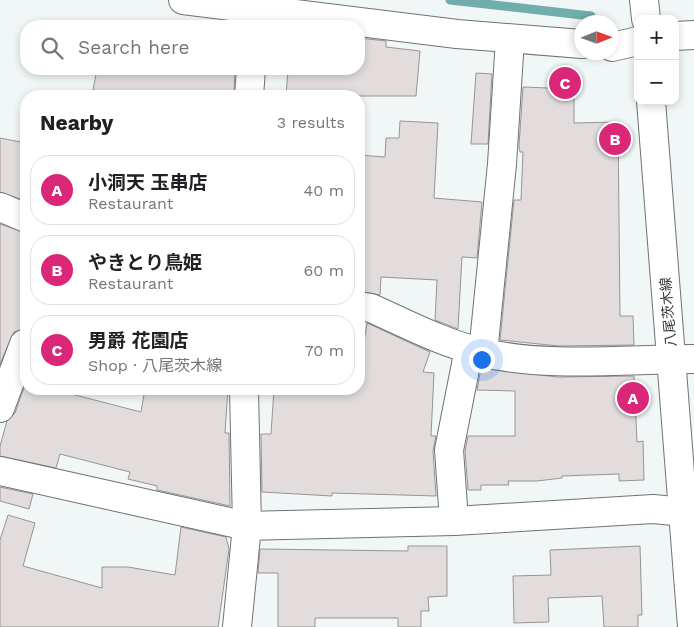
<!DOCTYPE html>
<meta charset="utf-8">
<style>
:root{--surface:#fff;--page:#f6f6f6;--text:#202124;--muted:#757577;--line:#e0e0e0;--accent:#db2777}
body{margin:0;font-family:"Work Sans","Noto Sans JP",sans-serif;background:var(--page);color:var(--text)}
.controls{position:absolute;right:15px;top:15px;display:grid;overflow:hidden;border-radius:10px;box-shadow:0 2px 8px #0003}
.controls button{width:45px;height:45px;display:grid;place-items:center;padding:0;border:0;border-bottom:1px solid var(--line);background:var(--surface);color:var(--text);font:25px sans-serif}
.compass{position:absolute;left:574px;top:15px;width:45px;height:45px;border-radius:50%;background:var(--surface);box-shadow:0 2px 8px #0003;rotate:89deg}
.you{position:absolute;left:481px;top:359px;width:18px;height:18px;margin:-12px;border:4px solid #fff;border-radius:50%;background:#1a73e8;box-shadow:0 0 0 8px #1a73e833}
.badge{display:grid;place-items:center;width:32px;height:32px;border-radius:50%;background:var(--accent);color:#fff;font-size:16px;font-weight:700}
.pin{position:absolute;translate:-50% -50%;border:2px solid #fff;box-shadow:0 1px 5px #0006}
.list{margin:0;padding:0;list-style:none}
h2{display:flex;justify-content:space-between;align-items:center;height:65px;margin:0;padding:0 20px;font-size:21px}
h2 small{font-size:16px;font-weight:400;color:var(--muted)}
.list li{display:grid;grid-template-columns:32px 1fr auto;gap:15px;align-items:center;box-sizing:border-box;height:70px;margin:0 10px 10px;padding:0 10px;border:1px solid var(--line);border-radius:20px}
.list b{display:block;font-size:19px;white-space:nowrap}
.list p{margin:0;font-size:16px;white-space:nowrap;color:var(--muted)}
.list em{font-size:16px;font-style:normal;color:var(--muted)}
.icon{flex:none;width:28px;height:28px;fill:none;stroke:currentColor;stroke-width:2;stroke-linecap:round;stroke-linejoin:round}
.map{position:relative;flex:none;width:694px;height:627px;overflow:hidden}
.search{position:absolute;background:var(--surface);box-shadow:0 2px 8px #0003;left:20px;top:20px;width:345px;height:55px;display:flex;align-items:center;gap:12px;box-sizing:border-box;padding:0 18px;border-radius:20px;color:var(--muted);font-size:19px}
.panel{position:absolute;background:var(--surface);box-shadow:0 2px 8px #0003;left:20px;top:90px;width:345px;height:305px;border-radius:20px}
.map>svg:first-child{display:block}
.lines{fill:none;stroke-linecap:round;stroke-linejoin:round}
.stream{stroke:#71aeab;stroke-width:9}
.building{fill:#e2dcdc;stroke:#999494}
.minor-casing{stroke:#6e7373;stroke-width:30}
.major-casing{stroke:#6e7373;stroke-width:30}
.minor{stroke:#fff;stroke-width:28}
.major{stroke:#fff;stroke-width:28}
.labels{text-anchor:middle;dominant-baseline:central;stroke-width:4;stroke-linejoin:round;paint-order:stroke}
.street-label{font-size:14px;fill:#353838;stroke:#fff}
</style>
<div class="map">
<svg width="694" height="627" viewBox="0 0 694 627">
<rect width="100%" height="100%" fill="#f1f7f7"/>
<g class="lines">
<path class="stream" d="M450,0l141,16"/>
</g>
<g class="building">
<path d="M359,38l27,3v6l34,4 -4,45h-130l2,-27h71z"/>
<path d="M97,69h138l-1,23 -10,-1v5h-98l-33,-6z"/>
<path d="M476,73l16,1 -4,70h-17z"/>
<path d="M523,87l51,2v34l44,-1 2,194h13l1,29 -75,1 -59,-6 14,-140h7l2,-48h-3l-1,-6z"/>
<path d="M400,121l38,2 -4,75 48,4 -5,56 -15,-1 -4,72 -23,-9 2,-40 -56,-3 -1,18 -21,-4v-136l26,2 1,-19h13z"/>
<path d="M0,138l26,5v58l-26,-9z"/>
<path d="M0,224l26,9v96l-12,3 -14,32z"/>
<path d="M367,323l63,29 -7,20 11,1 -3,63h5l-3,15 3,45 -104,-3v3l-70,-4 -1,-58h10l3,-45h85v-16z"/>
<path d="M481,368l76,9 77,-1 3,66 6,-1 1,39 -25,1v-7l-57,2v2l-25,3h-29l1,4h-28v5h-13l-3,-39 3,-15h47v-45l-38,-1z"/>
<path d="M26,382v7h26l89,23 4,-23h83l-3,44h4l1,73 -73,-16v-4l-29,-7 2,-7 -70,-18 -4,14 -56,-12v-10l7,-25 8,-8z"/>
<path d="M0,487l33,7 -4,15 -29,-8z"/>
<path d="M8,515l27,8 -12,43 79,22v-21h26l47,8 6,-48 45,10 3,12 -11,78h-218v-87z"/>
<path d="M408,546h39v50l-19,1 1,14h-8v16h-23v-9h-83v9h-37v-54h-20l2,-24 148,2z"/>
<path d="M640,546l2,69h-4v12h-34l-2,-31 -54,2 1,24 -35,1 -1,-47 38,-1 -1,-25z"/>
</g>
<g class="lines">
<defs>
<g id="minor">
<path d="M675,36l19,-1"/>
<path d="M249,96l2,-27"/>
<path d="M0,207l26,11"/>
<path d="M359,306l12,2c36,16 71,35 110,44 62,16 147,7 213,7"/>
<path d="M483,353l19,-189 8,-125"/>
<path d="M0,408l24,-64"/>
<path d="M0,471l247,55 207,-5 199,-12 31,3"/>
<path d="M454,521l-5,-71 20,-101"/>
<path d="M237,627l10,-101 -3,-137"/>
</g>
<g id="major">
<path d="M183,0l274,34 125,10"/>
<path d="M644,0l2,19"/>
<path d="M612,47l26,-6"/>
<path d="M651,101l41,526"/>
</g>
</defs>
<use href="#minor" class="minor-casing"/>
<use href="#major" class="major-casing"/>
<use href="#minor" class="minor"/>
<use href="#major" class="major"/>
</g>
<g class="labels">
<g class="street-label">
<text transform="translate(668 312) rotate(-95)">八尾茨木線</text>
</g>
</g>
</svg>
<div class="controls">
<button>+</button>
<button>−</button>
</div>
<svg class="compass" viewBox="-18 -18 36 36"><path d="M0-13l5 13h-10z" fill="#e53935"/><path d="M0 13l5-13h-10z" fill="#757577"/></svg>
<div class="you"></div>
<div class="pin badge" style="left:633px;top:398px">A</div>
<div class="pin badge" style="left:615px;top:139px">B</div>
<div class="pin badge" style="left:565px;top:83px">C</div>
<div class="search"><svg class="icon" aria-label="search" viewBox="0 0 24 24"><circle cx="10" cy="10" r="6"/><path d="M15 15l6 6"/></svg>Search here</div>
<section class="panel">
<h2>Nearby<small>3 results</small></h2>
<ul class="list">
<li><span class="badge">A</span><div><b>小洞天 玉串店</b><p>Restaurant</p></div><em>40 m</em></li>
<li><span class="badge">B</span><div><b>やきとり鳥姫</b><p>Restaurant</p></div><em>60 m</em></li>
<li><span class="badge">C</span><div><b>男爵 花園店</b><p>Shop · 八尾茨木線</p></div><em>70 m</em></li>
</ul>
</section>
</div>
